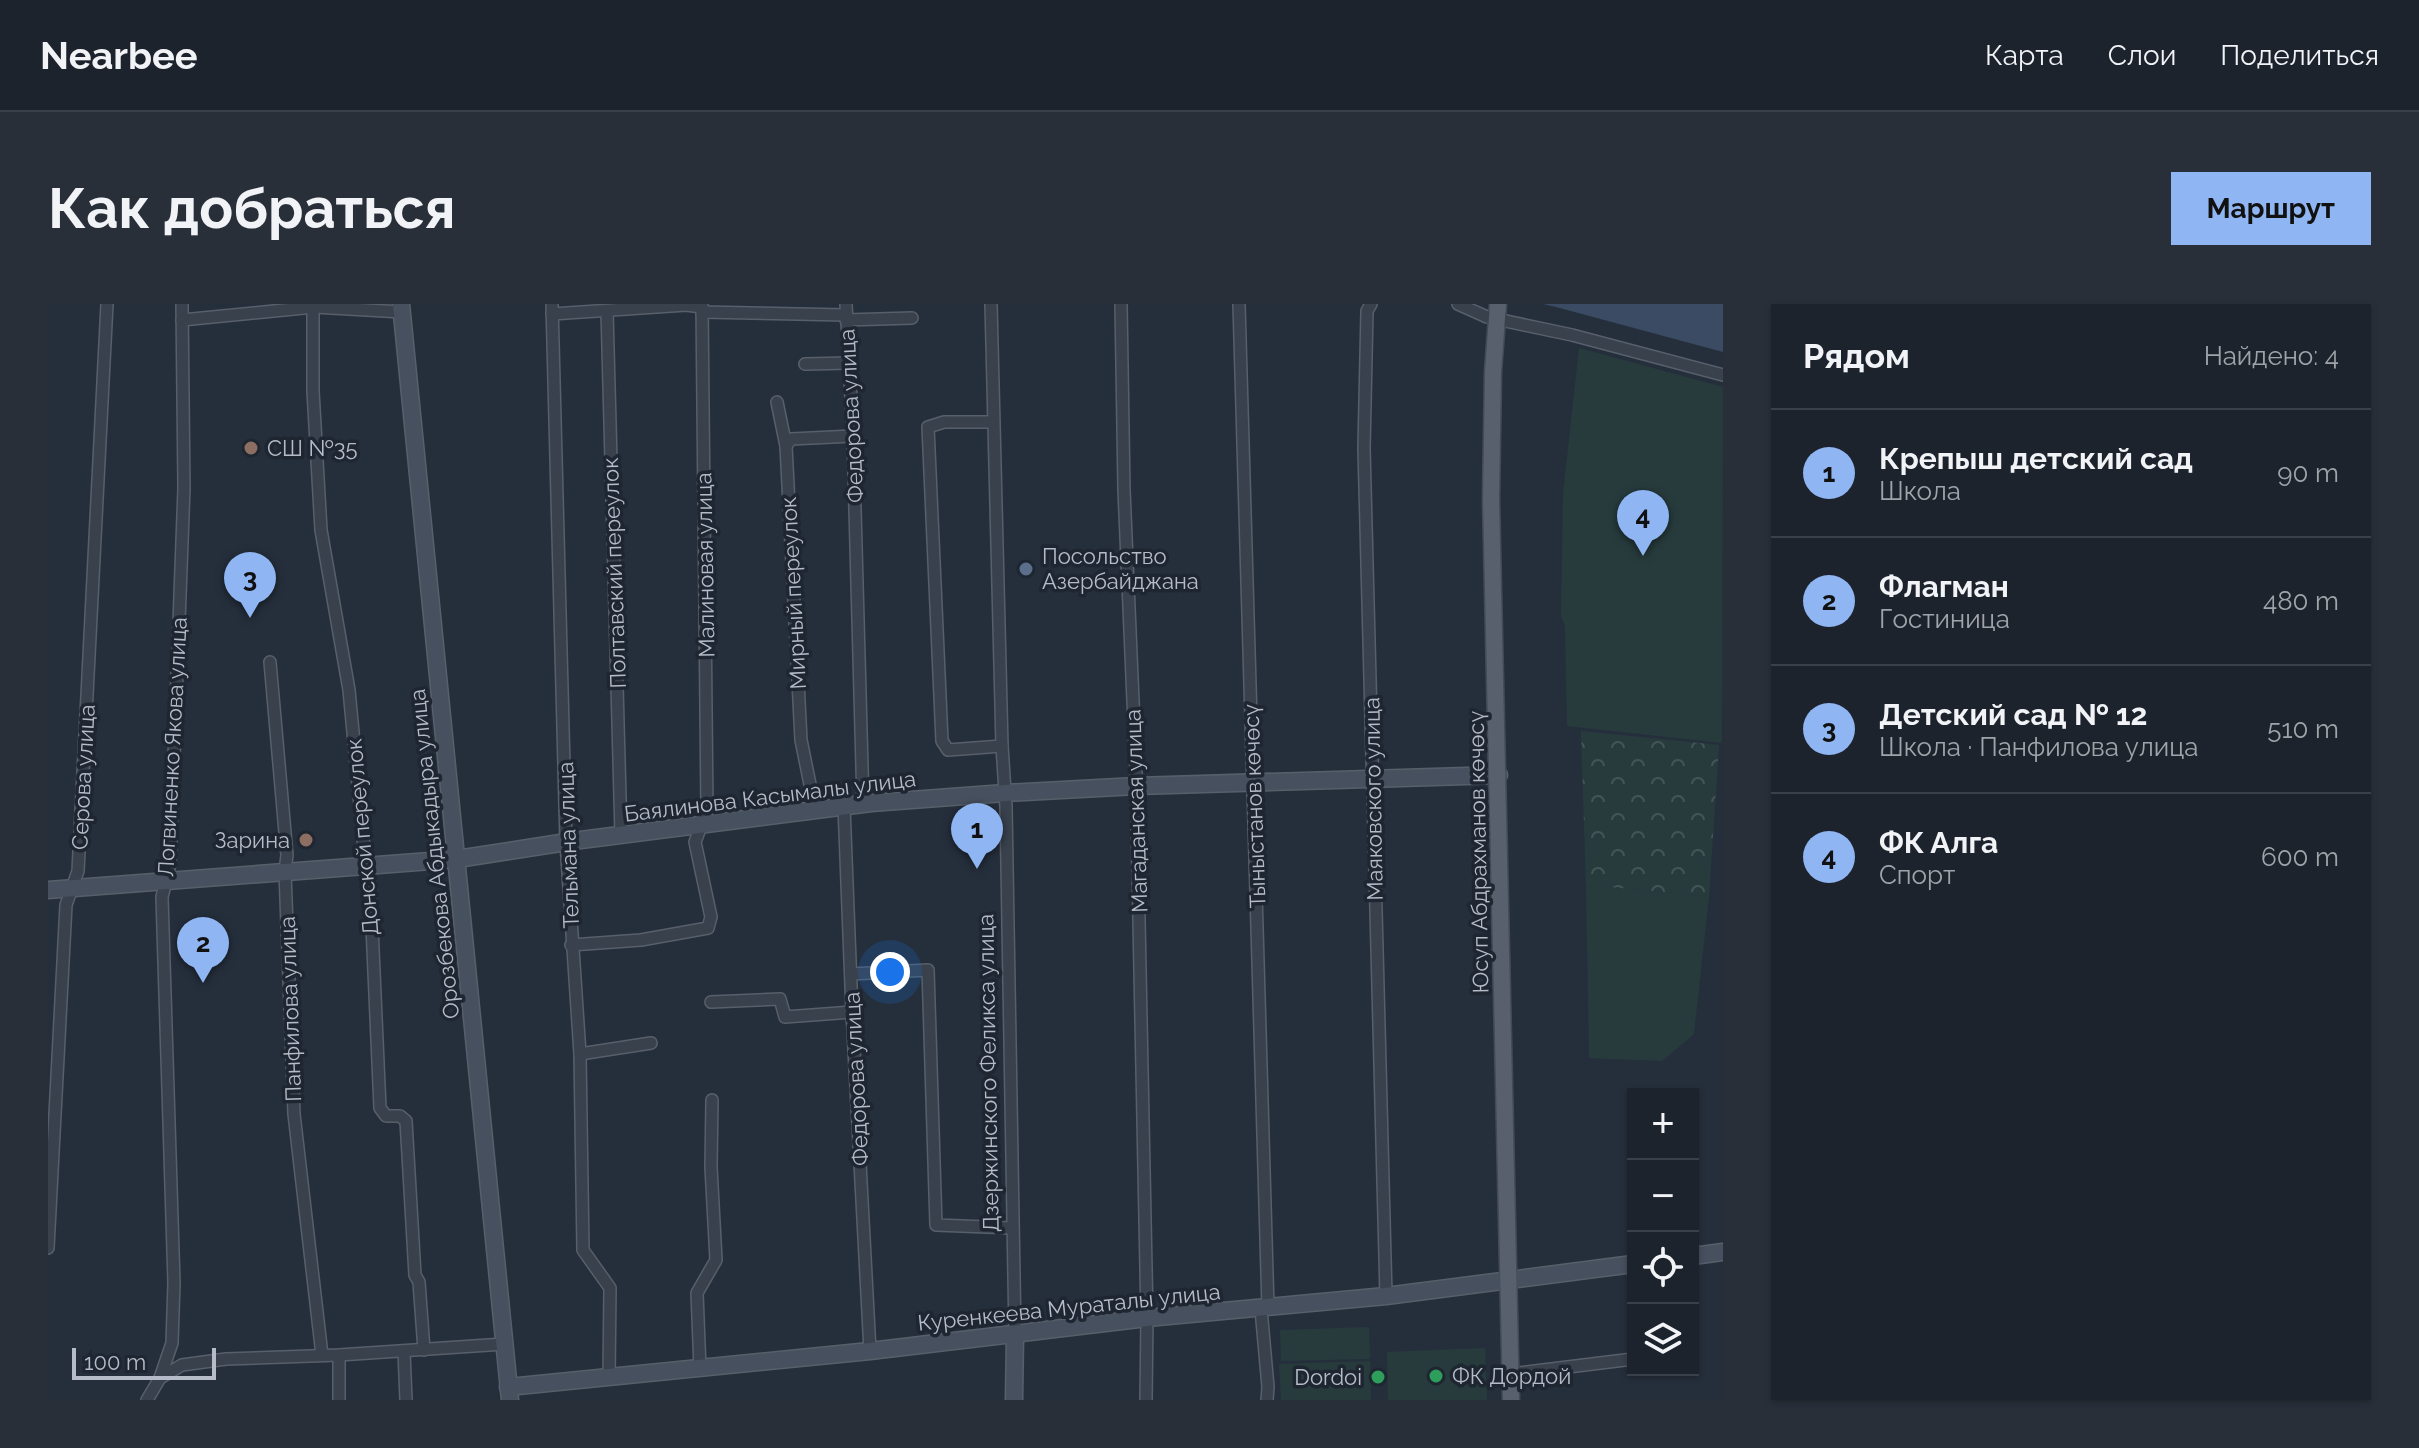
<!DOCTYPE html>
<html lang="ru">
<meta charset="utf-8">
<style>
:root{--surface:#1c232d;--page:#292f39;--text:#f1f3f6;--muted:#a0a4aa;--line:#3a4049;--accent:#8fb6f3}
body{margin:0;font-family:Raleway,sans-serif;background:var(--page);color:var(--text)}
.controls{position:absolute;right:24px;bottom:24px;display:grid;overflow:hidden;border-radius:0px;box-shadow:0 2px 6px #0004}
.controls button{width:72px;height:72px;display:grid;place-items:center;padding:0;border:0;border-bottom:2px solid var(--line);background:var(--surface);color:var(--text);font:40px sans-serif}
.scale{position:absolute;left:24px;bottom:20px;width:144px;box-sizing:border-box;padding-left:8px;border:4px solid #b5bcc8;border-top:0;font-size:22px;line-height:28px;white-space:nowrap;color:#b5bcc8;-webkit-text-stroke:6px #1e2631;paint-order:stroke}
.you{position:absolute;left:842px;top:668px;width:28px;height:28px;margin:-20px;border:6px solid #fff;border-radius:50%;background:#1a73e8;box-shadow:0 0 0 12px #1a73e833}
.badge{display:grid;place-items:center;width:52px;height:52px;border-radius:50%;background:var(--accent);color:#111;font-size:26px;font-weight:700}
.pin{position:absolute;translate:-50% -66px;filter:drop-shadow(0 2px 4px #0008)}
.pin::after{content:'';position:absolute;top:42px;width:28px;height:24px;background:inherit;clip-path:polygon(0 0,100% 0,50% 100%)}
.list{margin:0;padding:0;list-style:none}
h2{display:flex;justify-content:space-between;align-items:center;height:104px;margin:0;padding:0 32px;font-size:34px}
h2 small{font-size:26px;font-weight:400;color:var(--muted)}
.list li{display:grid;grid-template-columns:52px 1fr auto;gap:24px;align-items:center;box-sizing:border-box;height:128px;padding:0 32px;border-top:2px solid var(--line)}
.list b{display:block;font-size:30px;white-space:nowrap}
.list p{margin:0;font-size:26px;white-space:nowrap;color:var(--muted)}
.list em{font-size:26px;font-style:normal;color:var(--muted)}
.icon{flex:none;width:44px;height:44px;fill:none;stroke:currentColor;stroke-width:2;stroke-linecap:round;stroke-linejoin:round}
.map{position:relative;flex:none;width:1675px;height:1096px;overflow:hidden;border-radius:0px}
header{display:flex;align-items:center;gap:48px;box-sizing:border-box;height:112px;padding:0 40px;background:var(--surface);border-bottom:2px solid var(--line)}
header strong{font-size:38px}
nav{display:flex;gap:44px;margin-inline-start:auto;font-size:28px}
.intro{display:flex;align-items:center;justify-content:space-between;box-sizing:border-box;height:192px;padding:0 48px}
h1{margin:0;font-size:56px}
.button{padding:20px 36px;border-radius:0px;background:var(--accent);color:#111;font-size:28px;font-weight:700}
main{display:flex;gap:48px;padding:0 48px}
aside{flex:1;background:var(--surface);border-radius:0px;box-shadow:0 2px 6px #0004}
.map>svg:first-child{display:block}
.grass{fill:#273b3d}
.forest{fill:url(#forest-crowns)}
.water{fill:#3a4b63}
.lines{fill:none;stroke-linecap:round;stroke-linejoin:round}
.street-casing{stroke:#575f6a;stroke-width:14}
.secondary-casing{stroke:#575f6a;stroke-width:19}
.primary-casing{stroke:#424a55;stroke-width:19}
.street{stroke:#39414d;stroke-width:11}
.secondary{stroke:#47505f;stroke-width:16}
.primary{stroke:#57606c;stroke-width:16}
.education-dot{fill:#8d6e63;stroke:#1e2631;stroke-width:3}
.service-dot{fill:#5c6f8a;stroke:#1e2631;stroke-width:3}
.leisure-dot{fill:#2e9e5b;stroke:#1e2631;stroke-width:3}
.labels{text-anchor:middle;dominant-baseline:central;stroke-width:7;stroke-linejoin:round;paint-order:stroke}
.street-label{font-size:22px;fill:#b5bcc8;stroke:#1e2631}
.poi-label{font-size:22px;fill:#b5bcc8;stroke:#1e2631;text-anchor:start}
</style>
<header>
<strong>Nearbee</strong>
<nav><a>Карта</a><a>Слои</a><a>Поделиться</a></nav>
</header>
<div class="intro"><h1>Как добраться</h1><a class="button">Маршрут</a></div>
<main>
<div class="map">
<svg width="1675" height="1096" viewBox="0 0 1675 1096">
<defs>
<pattern id="forest-crowns" width="20" height="18" patternUnits="userSpaceOnUse" patternTransform="scale(2)"><rect width="20" height="18" fill="#273b3d"/><path d="M2 6a3 3 0 1 1 6 0M12 15a3 3 0 1 1 6 0" fill="none" stroke="#445558"/></pattern>
</defs>
<rect width="100%" height="100%" fill="#252f3c"/>
<g class="grass">
<path d="M1531,44l144,39 -1,356 -155,-17 -2,-101 -4,-8 2,-123z"/>
<path d="M1538,581l123,11 -15,138 -32,27 -73,-3z"/>
<path d="M1321,1023l1,32 -89,2 -1,-31z"/>
<path d="M1437,1044l2,52h-99l-1,-48z"/>
<path d="M1322,1057l1,39h-90l-2,-36z"/>
</g>
<path class="forest" d="M1533,427l138,14 -10,151 -123,-11z"/>
<path class="water" d="M1495,0h180v48l-167,-45z"/>
<g class="lines">
<defs>
<g id="street">
<path d="M265,0v87l8,139 28,160 15,158 6,33 10,227 6,8h14l6,5 9,154 4,7 5,68"/>
<path d="M504,0l14,539 14,211 3,196 27,38 -1,89"/>
<path d="M798,0l7,132 10,368"/>
<path d="M943,0l11,442 4,61 9,528"/>
<path d="M1073,0l3,186 12,281 11,547 -1,82"/>
<path d="M1191,0l29,1004"/>
<path d="M1323,0l-4,7 -3,137 22,848"/>
<path d="M1410,0l29,13 85,18 151,40"/>
<path d="M559,7l14,524"/>
<path d="M654,8l144,3"/>
<path d="M504,10l134,-9 16,2"/>
<path d="M134,16l132,-13 88,5"/>
<path d="M798,16l66,-2"/>
<path d="M757,60l44,-1"/>
<path d="M729,98l9,44"/>
<path d="M945,118h-49l-16,5 14,314 6,9 54,-4"/>
<path d="M222,358l17,193 -2,17 9,242 28,241"/>
<path d="M796,502l8,206 18,339"/>
<path d="M767,505l-14,-69 -15,-294 5,-7 62,-3"/>
<path d="M523,641l70,-5 67,-12 3,-11 -16,-75 12,-32 -5,-506"/>
<path d="M803,670l77,-4 8,255 76,3"/>
<path d="M663,698l69,-3 5,18 67,-5"/>
<path d="M532,750l71,-11"/>
<path d="M0,944l18,-343 12,-34 29,-567"/>
<path d="M1213,1005l7,78 -1,13"/>
<path d="M356,1047l2,49"/>
<path d="M291,1051v45"/>
<path d="M652,1065l-3,-76 19,-33 -5,-93 1,-67"/>
<path d="M1463,1070l122,-15"/>
<path d="M112,1074l12,-35 2,-60 -12,-386 8,-33 14,-376 -2,-184"/>
<path d="M99,1096l13,-22 22,-13 44,-6 113,-4 165,-11"/>
</g>
<g id="secondary">
<path d="M353,0l109,1096"/>
<path d="M0,586l409,-31 116,-18 298,-38 134,-10 131,-7 363,-11"/>
<path d="M1645,952l30,-4"/>
<path d="M460,1083l362,-36 277,-33 239,-22 247,-32"/>
<path d="M966,1096l1,-65"/>
</g>
<path id="primary" d="M1450,0l-5,68 -2,127 20,901"/>
</defs>
<use href="#street" class="street-casing"/>
<use href="#secondary" class="secondary-casing"/>
<use href="#primary" class="primary-casing"/>
<use href="#street" class="street"/>
<use href="#secondary" class="secondary"/>
<use href="#primary" class="primary"/>
</g>
<g class="education-dot">
<circle cx="203" cy="144" r="8"/>
<circle cx="258" cy="536" r="8"/>
</g>
<circle class="service-dot" cx="978" cy="265" r="8"/>
<g class="leisure-dot">
<circle cx="1388" cy="1072" r="8"/>
<circle cx="1330" cy="1073" r="8"/>
</g>
<g class="labels">
<g class="street-label">
<text transform="translate(803 112) rotate(-93)">Федорова улица</text>
<text transform="translate(657 261) rotate(-91)">Малиновая улица</text>
<text transform="translate(566 269) rotate(-92)">Полтавский переулок</text>
<text transform="translate(745 289) rotate(-93)">Мирный переулок</text>
<text transform="translate(124 443) rotate(-87)">Логвиненко Якова улица</text>
<text transform="translate(35 473) rotate(-87)">Серова улица</text>
<text transform="translate(722 492) rotate(-7)">Баялинова Касымалы улица</text>
<text transform="translate(1325 495) rotate(-91)">Маяковского улица</text>
<text transform="translate(1206 502) rotate(-92)">Тыныстанов көчөсү</text>
<text transform="translate(1088 507) rotate(-92)">Магаданская улица</text>
<text transform="translate(314 533) rotate(-95)">Донской переулок</text>
<text transform="translate(520 541) rotate(-92)">Тельмана улица</text>
<text transform="translate(1430 548) rotate(-91)">Юсуп Абдрахманов көчөсү</text>
<text transform="translate(386 550) rotate(-96)">Орозбекова Абдыкадыра улица</text>
<text transform="translate(242 705) rotate(-92)">Панфилова улица</text>
<text transform="translate(940 769) rotate(-91)">Дзержинского Феликса улица</text>
<text transform="translate(808 775) rotate(-93)">Федорова улица</text>
<text transform="translate(1021 1003) rotate(-6)">Куренкеева Мураталы улица</text>
</g>
<g class="poi-label">
<text x="219" y="144">СШ №35</text>
<text x="994" y="252">Посольство<tspan x="994" dy="25">Азербайджана</tspan></text>
<text x="242" y="536" text-anchor="end">Зарина</text>
<text x="1404" y="1072">ФК Дордой</text>
<text x="1314" y="1073" text-anchor="end">Dordoi</text>
</g>
</g>
</svg>
<div class="controls">
<button>+</button>
<button>−</button>
<button><svg class="icon" aria-label="locate" viewBox="0 0 24 24"><circle cx="12" cy="12" r="6"/><path d="M12 2v4M12 18v4M2 12h4M18 12h4"/></svg></button>
<button><svg class="icon" aria-label="layers" viewBox="0 0 24 24"><path d="M12 4l9 5-9 5-9-5zM3 14l9 5 9-5"/></svg></button>
</div>
<div class="scale">100 m</div>
<div class="you"></div>
<div class="pin badge" style="left:929px;top:565px">1</div>
<div class="pin badge" style="left:155px;top:679px">2</div>
<div class="pin badge" style="left:202px;top:314px">3</div>
<div class="pin badge" style="left:1595px;top:252px">4</div>
</div>
<aside>
<h2>Рядом<small>Найдено: 4</small></h2>
<ul class="list">
<li><span class="badge">1</span><div><b>Крепыш детский сад</b><p>Школа</p></div><em>90 m</em></li>
<li><span class="badge">2</span><div><b>Флагман</b><p>Гостиница</p></div><em>480 m</em></li>
<li><span class="badge">3</span><div><b>Детский сад № 12</b><p>Школа · Панфилова улица</p></div><em>510 m</em></li>
<li><span class="badge">4</span><div><b>ФК Алга</b><p>Спорт</p></div><em>600 m</em></li>
</ul>
</aside>
</main>
